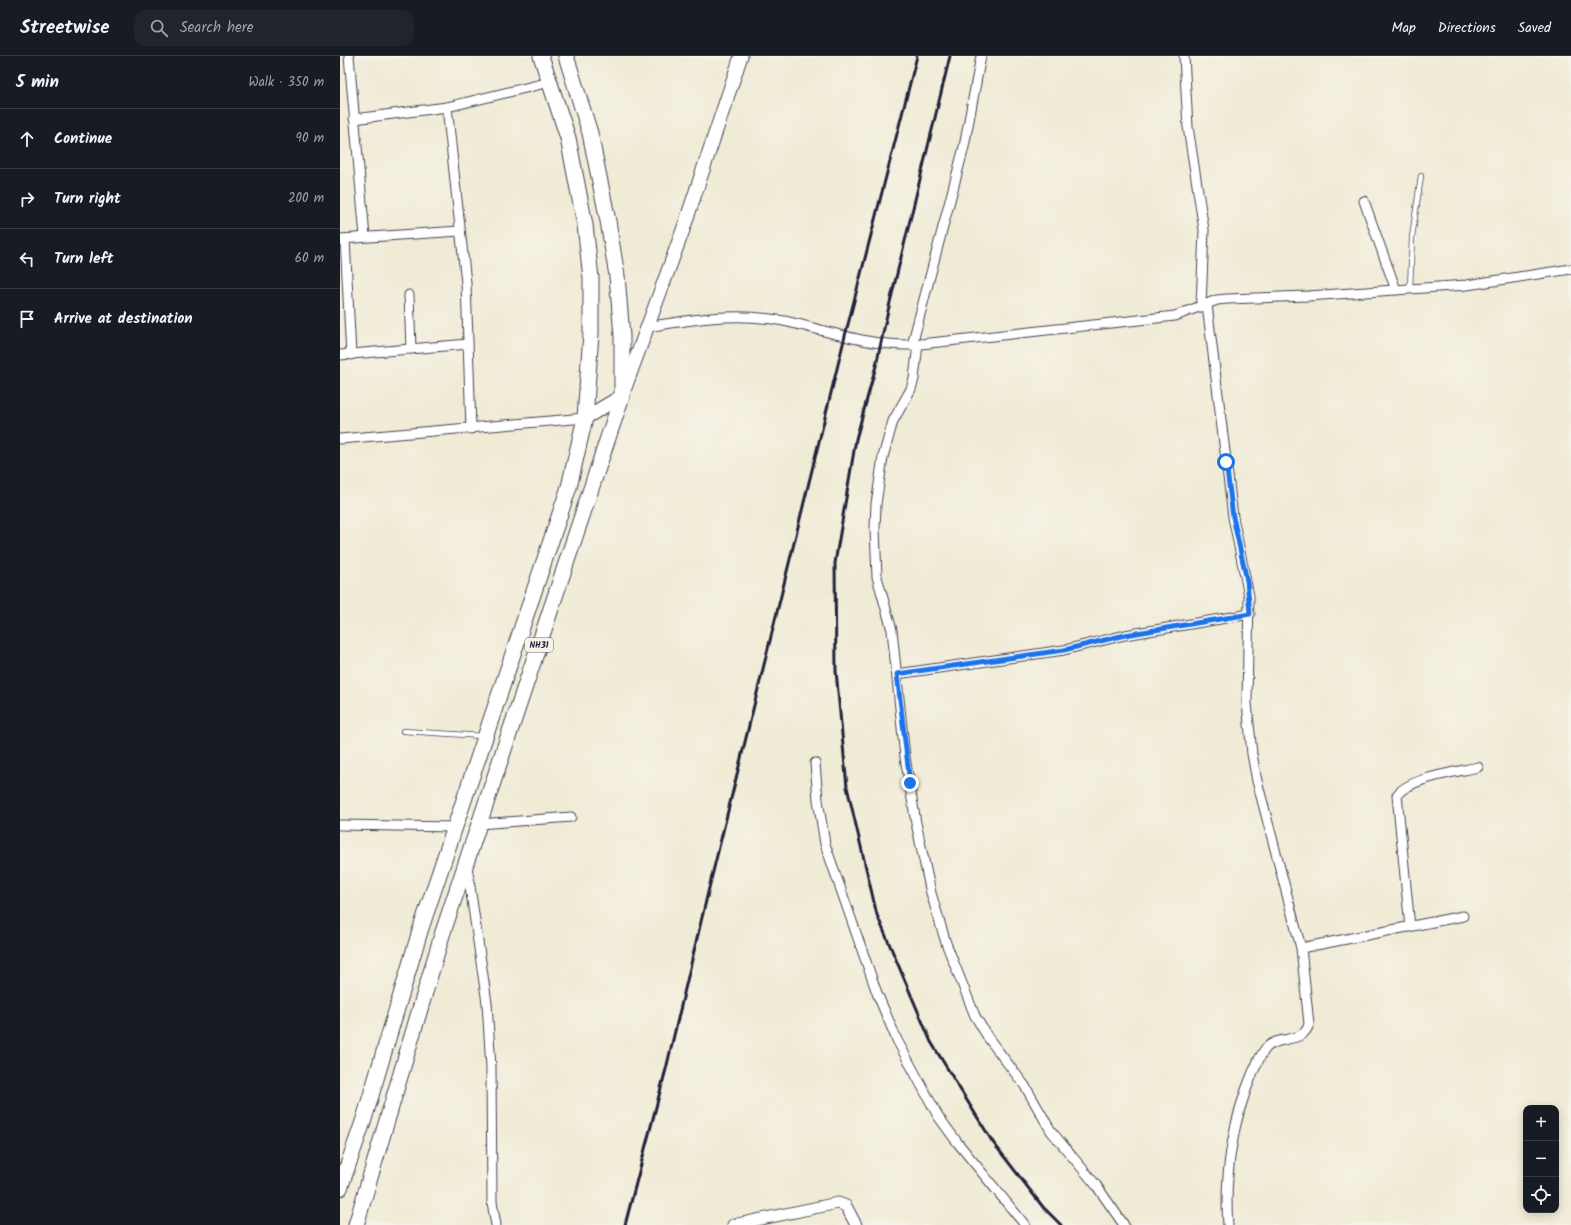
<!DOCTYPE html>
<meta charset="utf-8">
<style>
:root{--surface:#171b24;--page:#20242c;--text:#f1f3f6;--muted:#9ea1a6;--line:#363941}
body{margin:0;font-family:Kalam,sans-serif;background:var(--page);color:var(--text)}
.controls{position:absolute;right:12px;bottom:12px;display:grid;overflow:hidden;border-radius:8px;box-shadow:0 2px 10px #0003}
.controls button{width:36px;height:36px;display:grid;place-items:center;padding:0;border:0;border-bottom:1px solid var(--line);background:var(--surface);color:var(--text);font:20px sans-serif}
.stop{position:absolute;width:12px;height:12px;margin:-9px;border:3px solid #1a73e8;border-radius:50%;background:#fff}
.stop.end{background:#1a73e8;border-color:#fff;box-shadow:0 1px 4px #0008}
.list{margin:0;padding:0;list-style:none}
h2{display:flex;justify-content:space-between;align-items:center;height:52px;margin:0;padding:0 16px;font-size:17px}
h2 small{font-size:13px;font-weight:400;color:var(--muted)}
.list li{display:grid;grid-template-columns:26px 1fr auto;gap:12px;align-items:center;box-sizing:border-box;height:60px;padding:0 16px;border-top:1px solid var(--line)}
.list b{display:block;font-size:15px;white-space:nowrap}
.list em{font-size:13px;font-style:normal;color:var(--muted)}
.icon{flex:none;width:22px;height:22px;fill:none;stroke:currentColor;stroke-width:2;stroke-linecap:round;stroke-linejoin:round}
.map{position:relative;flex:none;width:1231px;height:1169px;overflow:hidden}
header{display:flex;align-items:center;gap:24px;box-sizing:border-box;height:56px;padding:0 20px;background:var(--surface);border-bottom:1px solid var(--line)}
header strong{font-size:19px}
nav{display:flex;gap:22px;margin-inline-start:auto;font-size:14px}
.search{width:280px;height:36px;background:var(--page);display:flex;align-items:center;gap:10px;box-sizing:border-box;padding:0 14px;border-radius:12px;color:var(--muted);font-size:15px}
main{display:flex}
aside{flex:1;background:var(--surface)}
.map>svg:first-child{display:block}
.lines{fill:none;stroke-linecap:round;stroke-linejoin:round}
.service-casing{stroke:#414052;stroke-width:6}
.minor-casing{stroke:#414052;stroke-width:11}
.tertiary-casing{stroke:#414052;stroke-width:13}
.secondary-casing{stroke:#414052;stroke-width:15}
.trunk-casing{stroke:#414052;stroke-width:17}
.service{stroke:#fff;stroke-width:4.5}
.minor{stroke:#fff;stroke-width:9}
.tertiary{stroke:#fff;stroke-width:11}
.secondary{stroke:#fff;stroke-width:13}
.trunk{stroke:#fff;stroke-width:15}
.rail{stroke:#22223b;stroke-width:3}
.route{stroke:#1a73e8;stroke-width:5}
.labels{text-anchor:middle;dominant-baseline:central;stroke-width:3;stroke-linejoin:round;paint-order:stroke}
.shield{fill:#f7f3e8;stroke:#62616f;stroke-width:1}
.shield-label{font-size:9px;font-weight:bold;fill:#22223b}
</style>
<header>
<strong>Streetwise</strong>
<div class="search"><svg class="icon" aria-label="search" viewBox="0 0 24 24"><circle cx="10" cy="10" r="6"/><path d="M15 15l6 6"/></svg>Search here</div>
<nav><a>Map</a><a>Directions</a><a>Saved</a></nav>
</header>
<main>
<aside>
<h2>5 min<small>Walk · 350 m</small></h2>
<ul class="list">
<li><svg class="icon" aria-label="ahead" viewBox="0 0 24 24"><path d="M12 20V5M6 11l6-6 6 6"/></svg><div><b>Continue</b></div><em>90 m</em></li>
<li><svg class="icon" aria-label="right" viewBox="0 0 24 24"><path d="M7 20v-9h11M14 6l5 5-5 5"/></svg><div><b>Turn right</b></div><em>200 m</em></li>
<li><svg class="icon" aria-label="left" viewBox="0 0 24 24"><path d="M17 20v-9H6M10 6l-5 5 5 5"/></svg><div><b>Turn left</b></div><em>60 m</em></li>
<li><svg class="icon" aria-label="arrive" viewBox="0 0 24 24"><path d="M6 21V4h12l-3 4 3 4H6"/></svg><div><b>Arrive at destination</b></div></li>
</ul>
</aside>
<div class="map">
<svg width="1231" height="1169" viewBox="0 0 1231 1169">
<rect width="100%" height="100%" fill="#f7f3e8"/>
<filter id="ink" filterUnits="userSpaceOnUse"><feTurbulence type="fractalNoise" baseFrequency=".025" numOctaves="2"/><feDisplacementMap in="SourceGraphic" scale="8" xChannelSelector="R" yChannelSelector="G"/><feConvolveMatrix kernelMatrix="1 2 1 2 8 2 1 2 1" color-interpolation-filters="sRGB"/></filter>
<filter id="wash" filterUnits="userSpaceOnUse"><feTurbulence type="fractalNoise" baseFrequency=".012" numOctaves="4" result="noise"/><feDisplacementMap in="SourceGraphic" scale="16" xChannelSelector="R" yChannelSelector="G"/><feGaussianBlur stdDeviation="0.9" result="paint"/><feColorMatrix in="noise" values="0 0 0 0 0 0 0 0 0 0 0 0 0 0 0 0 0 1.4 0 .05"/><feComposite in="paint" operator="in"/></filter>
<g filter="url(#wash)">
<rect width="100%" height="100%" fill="#f0ebd5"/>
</g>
<g filter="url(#ink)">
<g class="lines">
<defs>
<g id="service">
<path d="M1070,233l2,-52 9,-61"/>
<path d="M63,675l80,5"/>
</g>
<g id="minor">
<path d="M9,0l16,181"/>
<path d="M844,0l4,71 16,103 -3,77"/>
<path d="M107,51l19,176 5,146"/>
<path d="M14,63l93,-12 103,-25"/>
<path d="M1024,145l32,89"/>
<path d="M0,183l120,-8"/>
<path d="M5,183l6,116"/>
<path d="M69,239l2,54"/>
<path d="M867,249l26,212 16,79 -2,107 5,51 5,27 44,167 8,76c-5,20 -31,11 -43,24 -6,7 -9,16 -13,24 -20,47 -29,102 -25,153"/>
<path d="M307,271c48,-8 88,-15 137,-6 42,9 84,25 128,24l263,-29 42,-16 10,-1 81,-3 159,-11 104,-16"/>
<path d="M578,288l-4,35 -3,10 -18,32 -10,36 -7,47 -1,25 2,48 15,53 13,127 11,66 15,70 15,50 29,73 14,23 36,47 26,45 45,54 28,40"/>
<path d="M572,289l52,-198 17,-91"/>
<path d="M0,299l128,-11"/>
<path d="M0,383l245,-21"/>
<path d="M557,618l167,-24 61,-15 125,-21"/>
<path d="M475,707l3,37 7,44 52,149 20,47 41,76 19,26 68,83"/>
<path d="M139,768l92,-7"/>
<path d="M0,769l115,2"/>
<path d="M127,810l20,137 4,65 1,134 4,23"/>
<path d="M1070,871l-13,-132c12,-17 60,-23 81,-28"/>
<path d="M961,892l162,-32"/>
</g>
<path id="tertiary" d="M393,1169l105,-22 8,3 10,19"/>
<path id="secondary" d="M245,362l37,-22 61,-166 58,-174"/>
<g id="trunk">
<path d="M0,1132l24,-69 56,-188 149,-444 16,-69 6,-85v-55l-6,-53 -17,-87 -27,-82"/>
<path d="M16,1169l86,-290 180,-539v-60l-5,-60 -9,-55 -18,-88 -24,-77"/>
</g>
</defs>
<use href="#service" class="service-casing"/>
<use href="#minor" class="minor-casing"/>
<use href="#tertiary" class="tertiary-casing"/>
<use href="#secondary" class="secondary-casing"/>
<use href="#trunk" class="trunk-casing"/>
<use href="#service" class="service"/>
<use href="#minor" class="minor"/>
<use href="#tertiary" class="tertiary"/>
<use href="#secondary" class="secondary"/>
<use href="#trunk" class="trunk"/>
<g class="rail">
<path d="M610,0l-64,263 -10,47 -20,73 -21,124 1,108 11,116 30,128 54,127 61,99 51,66 18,18"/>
<path d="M285,1169l41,-156 43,-181 136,-552 72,-280"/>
</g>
</g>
</g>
<g class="lines" filter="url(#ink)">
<path class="route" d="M570,727l-13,-109 167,-24 61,-15 125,-21 -3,-33 -14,-64 -7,-55"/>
</g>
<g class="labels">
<rect class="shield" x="185" y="582" width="28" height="14" rx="3"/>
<g class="shield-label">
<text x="199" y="589">NH31</text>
</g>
</g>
</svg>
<div class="controls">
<button>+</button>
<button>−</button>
<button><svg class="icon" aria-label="locate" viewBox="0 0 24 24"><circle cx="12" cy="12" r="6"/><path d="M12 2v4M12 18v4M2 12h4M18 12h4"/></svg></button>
</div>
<div class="stop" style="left:886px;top:406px"></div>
<div class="stop end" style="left:570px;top:727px"></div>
</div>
</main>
